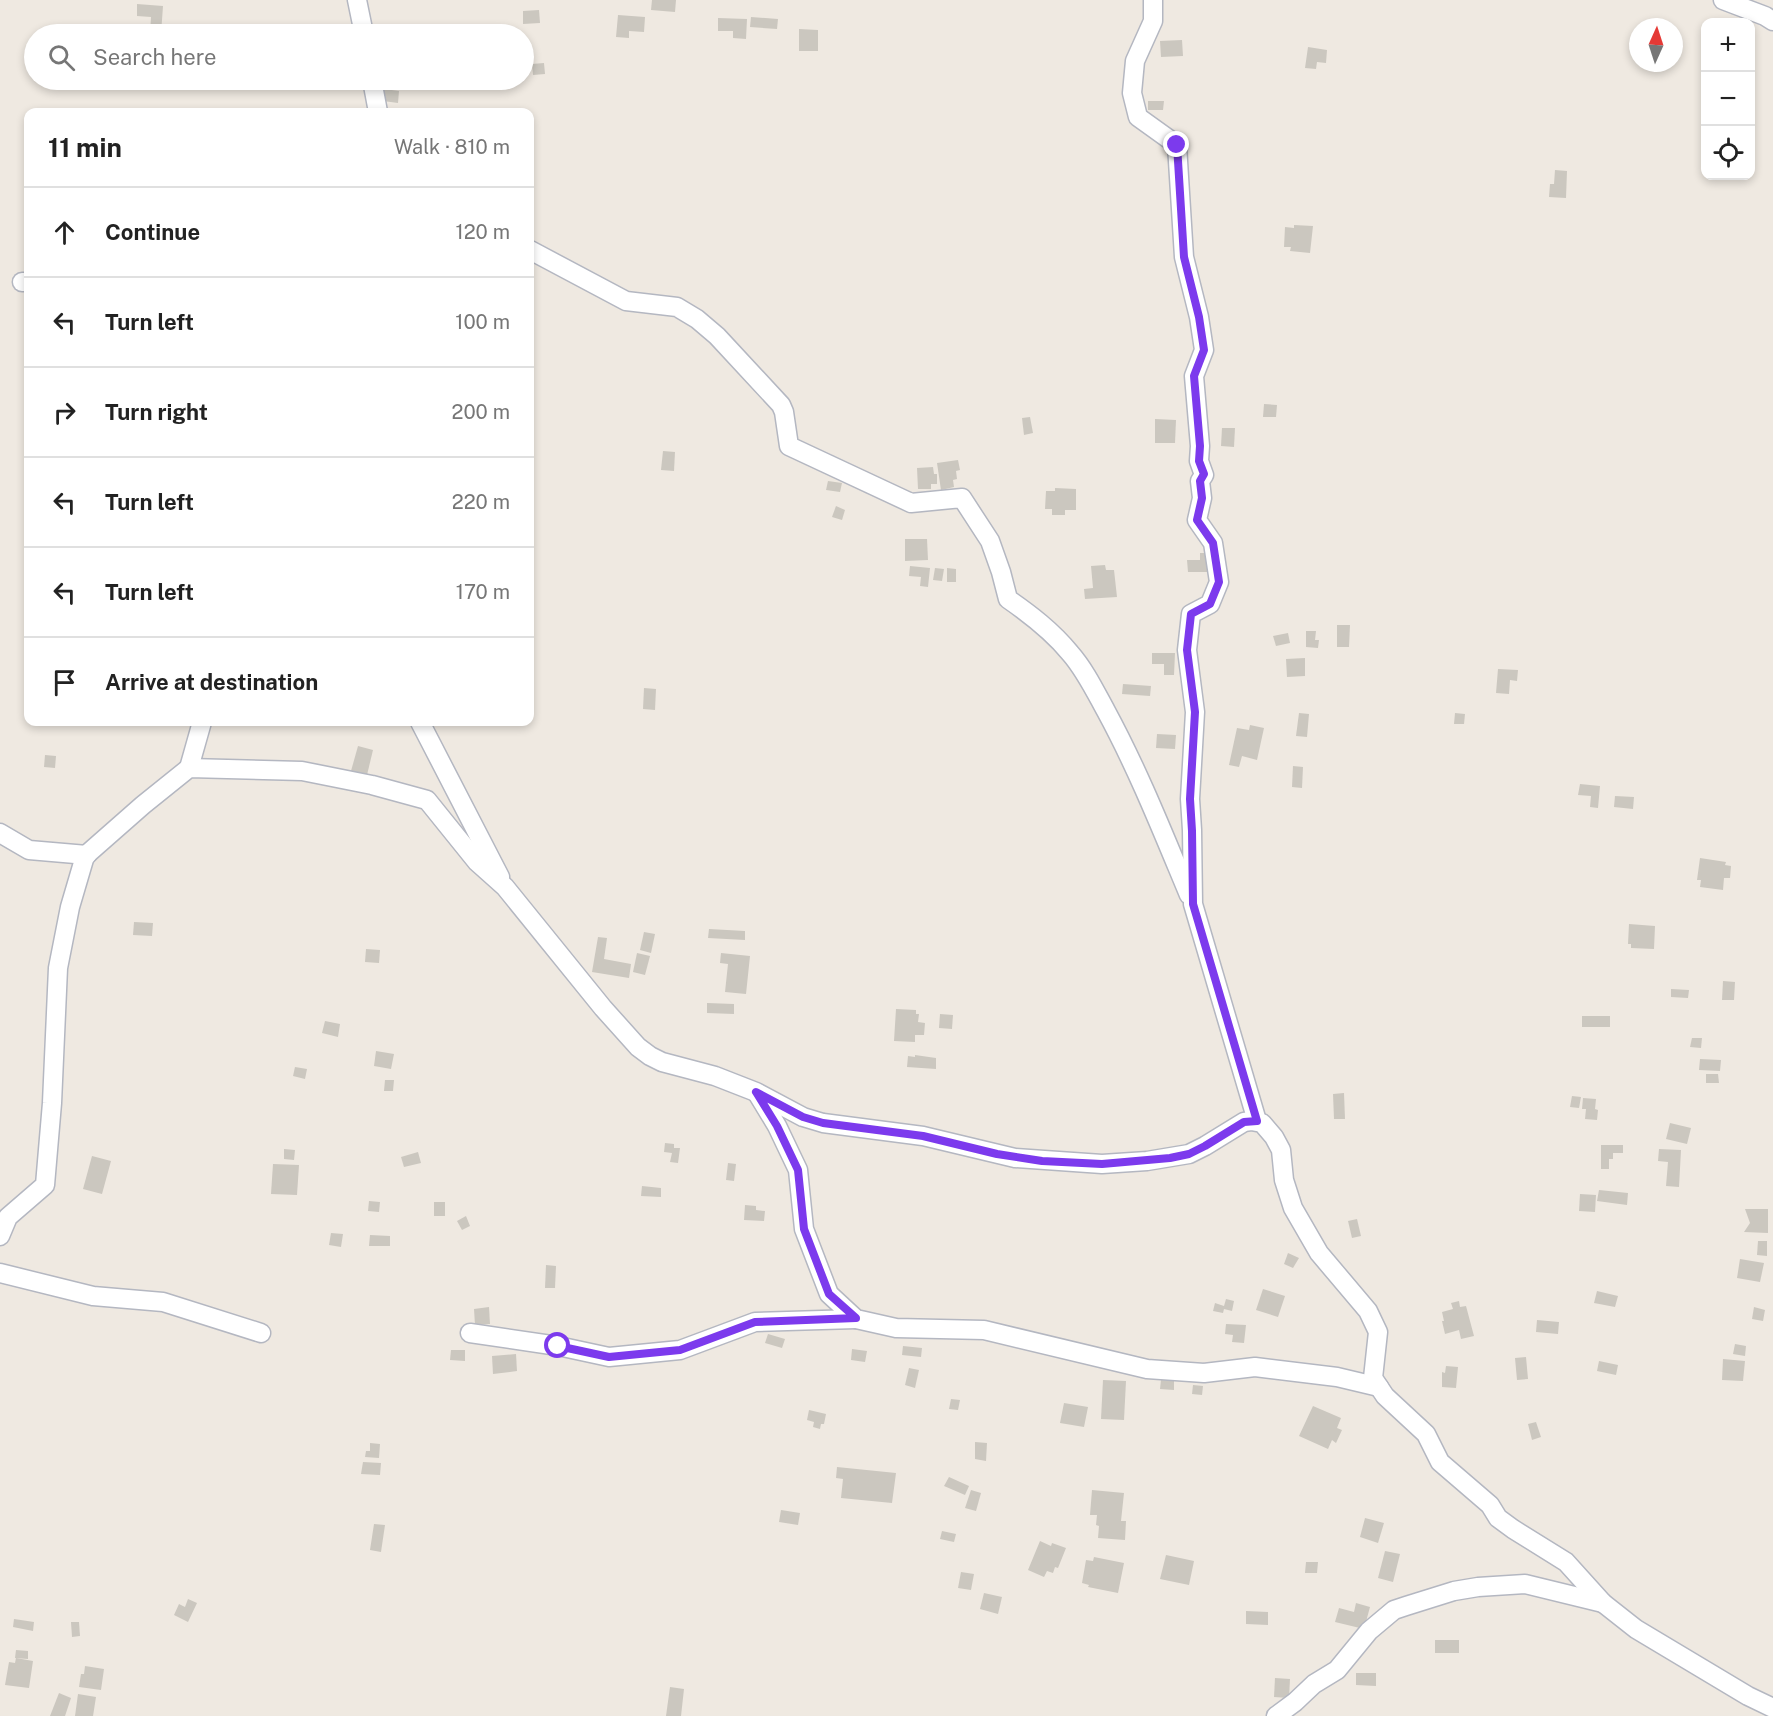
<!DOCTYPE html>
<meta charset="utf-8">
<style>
:root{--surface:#fff;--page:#f6f6f6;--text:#222;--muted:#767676;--line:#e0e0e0}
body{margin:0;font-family:"Public Sans",sans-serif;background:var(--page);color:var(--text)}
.controls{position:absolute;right:18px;top:18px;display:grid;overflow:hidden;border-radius:12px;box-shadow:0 3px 9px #0003}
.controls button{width:54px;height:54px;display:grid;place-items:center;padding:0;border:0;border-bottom:2px solid var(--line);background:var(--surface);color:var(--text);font:30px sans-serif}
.compass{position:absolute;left:1629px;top:18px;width:54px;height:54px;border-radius:50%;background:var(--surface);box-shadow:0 3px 9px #0003;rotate:3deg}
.stop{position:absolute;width:18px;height:18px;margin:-14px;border:4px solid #7c3aed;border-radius:50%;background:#fff}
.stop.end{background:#7c3aed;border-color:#fff;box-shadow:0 2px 6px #0008}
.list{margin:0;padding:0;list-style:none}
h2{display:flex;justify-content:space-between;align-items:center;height:78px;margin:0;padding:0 24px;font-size:26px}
h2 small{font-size:20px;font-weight:400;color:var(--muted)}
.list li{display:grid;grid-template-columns:39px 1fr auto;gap:18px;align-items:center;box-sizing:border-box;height:90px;padding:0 24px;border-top:2px solid var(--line)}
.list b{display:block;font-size:22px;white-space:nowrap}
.list em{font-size:20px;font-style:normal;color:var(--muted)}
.icon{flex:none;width:33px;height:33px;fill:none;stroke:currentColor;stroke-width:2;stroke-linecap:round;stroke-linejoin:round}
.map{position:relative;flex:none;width:1773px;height:1716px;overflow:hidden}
.search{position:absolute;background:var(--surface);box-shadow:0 3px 9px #0003;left:24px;top:24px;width:510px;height:66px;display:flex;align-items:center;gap:15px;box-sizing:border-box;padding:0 21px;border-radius:33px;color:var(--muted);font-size:22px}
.panel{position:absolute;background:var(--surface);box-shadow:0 3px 9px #0003;left:24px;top:108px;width:510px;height:618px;border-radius:12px}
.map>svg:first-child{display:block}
.building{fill:#cbc7bf}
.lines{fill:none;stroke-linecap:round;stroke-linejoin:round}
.minor-casing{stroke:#b4b7c1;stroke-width:21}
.minor{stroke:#fff;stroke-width:18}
.route{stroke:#7c3aed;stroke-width:8}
</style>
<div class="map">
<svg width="1773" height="1716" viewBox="0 0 1773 1716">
<rect width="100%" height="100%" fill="#efe9e1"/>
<g class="building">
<path d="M652,0h24l-1,12 -24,-2z"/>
<path d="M137,4l26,2 -2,28h-11l1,-17 -14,-1z"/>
<path d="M539,10l1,13 -17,1v-13z"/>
<path d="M618,15l27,2 -1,15 -15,-1v7l-13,-1z"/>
<path d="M751,17l27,2 -1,10 -27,-2z"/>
<path d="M718,18l29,1 -1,20 -13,-1v-7h-15z"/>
<path d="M799,29l19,1v21h-19z"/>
<path d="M1182,40l1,16 -22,1 -1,-16z"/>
<path d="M1308,47l19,3 -1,13 -9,-1 -1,7 -11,-1z"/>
<path d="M544,63l1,11 -12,1 -1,-11z"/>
<path d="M384,89l15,2 -1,12 -15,-2z"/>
<path d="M1148,101h16l-1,9h-15z"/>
<path d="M1555,170l12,1 -1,27 -17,-1 1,-13h4z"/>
<path d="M1294,225l19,1 -3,27 -20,-2 1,-4h-7l1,-20 9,1z"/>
<path d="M1264,404l13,1 -1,12h-13z"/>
<path d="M1030,417l3,16 -9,2 -2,-17z"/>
<path d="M1155,419l21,1 -1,23h-20z"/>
<path d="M1222,428h13l-1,19 -13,-1z"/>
<path d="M663,451l12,1 -1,19 -13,-1z"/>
<path d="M958,460l2,10 -4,1 1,8 -4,1 1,7 -13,3 -4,-27z"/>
<path d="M933,467l1,7h3v10h-6v5h-13l-1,-21z"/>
<path d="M828,481l14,2 -2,9 -14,-2z"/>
<path d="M1055,488l21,1v21h-11v5h-13v-6h-7l1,-18h9z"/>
<path d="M836,506l9,4 -3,10 -10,-3z"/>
<path d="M905,539h22l1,21 -23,1z"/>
<path d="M1200,553h11v19h-23l-1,-12h13z"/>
<path d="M1105,565l1,5h8l3,27 -32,2 -1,-10 9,-1 -2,-22z"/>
<path d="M910,566l20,2 -2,19 -8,-1 1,-9 -12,-1z"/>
<path d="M935,568l9,1 -2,12 -9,-1z"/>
<path d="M947,568l9,1v13h-9z"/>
<path d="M1337,625h13l-1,22h-12z"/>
<path d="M1306,631h10l-1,9h4l-1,8 -12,-1z"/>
<path d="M1288,633l2,10 -14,3 -3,-10z"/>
<path d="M1152,653h23l-1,22h-10v-11h-12z"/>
<path d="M1305,658v18l-18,1 -1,-18z"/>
<path d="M1498,669l20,1 -1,11 -7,-1 -1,14 -13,-1z"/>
<path d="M1123,684l28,2 -1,10 -28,-2z"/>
<path d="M644,688l12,1 -1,21 -12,-1z"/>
<path d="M1299,713l10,1 -2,23 -11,-1z"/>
<path d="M1455,713l10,1 -1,10h-10z"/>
<path d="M1250,725l14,3 -7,32 -15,-4 -3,11 -10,-2 8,-37 12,2z"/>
<path d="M1157,734l19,1 -1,14 -19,-1z"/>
<path d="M358,746l15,4 -6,25 -16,-4z"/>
<path d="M45,755l11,1 -1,12 -11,-1z"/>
<path d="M1293,766l10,1 -1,21 -10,-1z"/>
<path d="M1580,784l20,2 -2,22 -8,-1 1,-11 -13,-1z"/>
<path d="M1615,796l19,1 -1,12 -19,-2z"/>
<path d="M1700,858l26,4 -1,3 6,1 -1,12h-6l-1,12 -23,-3 1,-7h-4z"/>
<path d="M134,922l19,1 -1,13 -19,-1z"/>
<path d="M1629,924l26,2 -1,23 -23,-1v-4h-3z"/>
<path d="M709,929l36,2v9l-37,-2z"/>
<path d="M644,932l11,2 -4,19 -11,-3z"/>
<path d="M598,937l9,1 -3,21 27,5 -2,14 -37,-6z"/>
<path d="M366,949l14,1 -1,13 -14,-1z"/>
<path d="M637,953l13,3 -5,19 -12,-3z"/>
<path d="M721,953l29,3 -4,38 -21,-2 3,-28 -8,-1z"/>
<path d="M1723,981l12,1 -1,18h-12z"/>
<path d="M1671,989l18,1 -1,8 -17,-1z"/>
<path d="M707,1003l27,1v10l-27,-1z"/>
<path d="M896,1009l20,1v4h3l-1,8 7,1 -1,12h-9v7l-21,-1z"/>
<path d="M940,1014l13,1 -1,14 -13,-1z"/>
<rect x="1582" y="1016" width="28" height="11"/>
<path d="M325,1021l15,3 -2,13 -16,-4z"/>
<path d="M1692,1038h10l-1,10 -11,-1z"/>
<path d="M376,1051l18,3 -3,15 -17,-3z"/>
<path d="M915,1055l21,3v11l-29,-2 1,-11 7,1z"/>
<path d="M1700,1059l21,1 -1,11 -21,-1z"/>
<path d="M295,1067l12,2 -2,10 -12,-3z"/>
<path d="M1706,1074h12l1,9h-13z"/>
<path d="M385,1080h9l-1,11h-9z"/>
<path d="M1344,1093l1,26h-11l-1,-25z"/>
<path d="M1572,1096l9,1 -2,11 -9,-1z"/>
<path d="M1583,1098l13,1 -1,10 3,1 -1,10 -12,-1 1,-10h-4z"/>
<path d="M1670,1123l21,5 -4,16 -21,-5z"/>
<path d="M665,1143l9,1v4h6l-2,15 -8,-1 2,-9 -8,-1z"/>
<path d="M1601,1145h22v8h-10v6h-4v10h-8z"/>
<path d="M284,1149l11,1 -1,10 -10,-1z"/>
<path d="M1659,1149l22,1 -2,37 -13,-1 2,-24 -10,-1z"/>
<path d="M418,1152l3,11 -17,4 -3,-10z"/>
<path d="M92,1156l19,5 -9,33 -19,-5z"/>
<path d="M728,1163l8,1 -2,17 -8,-1z"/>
<path d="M273,1164l26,1 -2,30 -26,-1z"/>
<path d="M642,1186l19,2v9l-20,-1z"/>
<path d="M1599,1190l29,3 -1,12 -30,-4z"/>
<path d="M1580,1194l16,1 -1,17 -16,-1z"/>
<path d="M369,1201l11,1 -1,10 -11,-1z"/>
<rect x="434" y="1202" width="11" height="14"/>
<path d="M745,1205l11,1v4l9,1 -1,10 -20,-1z"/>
<path d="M1745,1209h23v24l-24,-1 6,-9z"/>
<path d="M466,1216l4,10 -8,4 -5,-9z"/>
<path d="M1357,1219l4,17 -9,2 -4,-17z"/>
<path d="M331,1233l12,1 -2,13 -12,-2z"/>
<path d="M370,1235l20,1v10h-21z"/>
<path d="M1758,1241h9v15l-10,-1z"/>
<path d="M1288,1253l11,5 -6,10 -9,-4z"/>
<path d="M1740,1259l24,4 -4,19 -23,-4z"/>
<path d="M546,1265l10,1 -1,22h-10z"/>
<path d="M1263,1289l22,7 -7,21 -22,-7z"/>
<path d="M1597,1291l21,5 -3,11 -21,-4z"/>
<path d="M1226,1299l8,2 -2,10 -8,-2 -1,4 -10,-2 2,-8 9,3z"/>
<path d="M1459,1301l1,6 6,-1 8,30 -13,3 -2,-9 -14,4 -3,-13h2l-2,-9 11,-3 -2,-6z"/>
<path d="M489,1307l1,17 -15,1 -1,-16z"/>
<path d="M1754,1307l11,3 -2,11 -11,-2z"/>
<path d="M1537,1320l22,2 -1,12 -22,-2z"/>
<path d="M1226,1324l20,1 -2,18 -12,-1 1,-7 -8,-1z"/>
<path d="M768,1334l17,5 -3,9 -17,-5z"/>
<path d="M1735,1344l11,2 -1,10 -12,-2z"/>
<path d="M903,1346l19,2 -1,9 -19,-2z"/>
<path d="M852,1349l15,2 -2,11 -14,-2z"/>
<path d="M451,1350h14v11l-15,-1z"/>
<path d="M516,1354l1,17 -24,3 -1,-18z"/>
<path d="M1526,1357l2,22 -11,1 -2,-22z"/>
<path d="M1723,1359l22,2 -2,20 -21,-1z"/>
<path d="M1599,1361l19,4 -2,10 -19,-4z"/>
<path d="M1446,1366l12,1 -2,21 -14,-1v-15l3,1z"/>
<path d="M909,1368l10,2 -4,18 -10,-3z"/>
<path d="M1103,1380l23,1 -2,39 -23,-1z"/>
<path d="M1161,1380l13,1v9l-14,-1z"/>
<path d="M1193,1385l10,1 -1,9 -10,-1z"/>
<path d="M951,1399l9,1 -2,10 -9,-1z"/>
<path d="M1064,1403l24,4 -4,20 -24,-4z"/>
<path d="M1313,1406l28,12 -4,10 5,2 -6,13 -4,-3 -4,9 -29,-13z"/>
<path d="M809,1410l17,4 -2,10h-3l-1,5 -7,-2 1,-5 -7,-2z"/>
<path d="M1536,1422l5,15 -9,3 -4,-16z"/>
<path d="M975,1442l12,1 -1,18 -11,-2z"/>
<path d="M370,1443l10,1 -1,14 -14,-1 1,-6h4z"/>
<path d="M363,1462l18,1 -1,12 -19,-1z"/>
<path d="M837,1467l59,6 -4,30 -51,-5 2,-19 -7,-1z"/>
<path d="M949,1477l20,9 -4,9 -21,-9z"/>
<path d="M971,1490l10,3 -5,18 -11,-3z"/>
<path d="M1092,1490l32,3 -3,28h5l-1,19 -27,-2 1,-12 -3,-1 1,-10h-7z"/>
<path d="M781,1510l19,3 -2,12 -19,-3z"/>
<path d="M1365,1518l19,5 -6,20 -18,-6z"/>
<path d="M374,1524l11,1 -4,27 -11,-2z"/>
<path d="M942,1531l14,3 -2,8 -14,-3z"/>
<path d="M1040,1541l11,5 1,-3 14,5 -8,20 -3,-1 -2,6 -6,-2 -3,6 -16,-7z"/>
<path d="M1385,1551l15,3 -7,28 -15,-4z"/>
<path d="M1166,1555l28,6 -5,24 -29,-6z"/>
<path d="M1094,1557l30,6 -6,30 -30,-6 1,-2 -7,-2 4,-23 7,1z"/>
<path d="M1306,1562h12l-1,11h-12z"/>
<path d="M961,1572l13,2 -3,16 -13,-2z"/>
<path d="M984,1593l18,4 -4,17 -18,-5z"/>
<path d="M188,1599l9,4 -9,19 -14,-7 5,-11 6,3z"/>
<path d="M1356,1603l14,4 -6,22 -29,-7 4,-14 15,4z"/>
<path d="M1246,1611l22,1v13l-22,-1z"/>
<path d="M14,1619l20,3 -1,9 -20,-4z"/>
<path d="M71,1622h8l1,14 -8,1z"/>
<rect x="1435" y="1640" width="24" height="13"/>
<path d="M16,1650l12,1v8l-13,-1z"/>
<path d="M16,1658l17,3 -4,27 -24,-3 4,-23 6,1z"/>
<path d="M85,1666l19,3 -3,21 -22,-3 2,-13h3z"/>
<path d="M1356,1673h20v13l-20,-1z"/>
<path d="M1275,1678l15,1 -1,19 -15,-1z"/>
<path d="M670,1687l14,2 -3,27h-15z"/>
<path d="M59,1693l12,5 -6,18h-15z"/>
<path d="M78,1694l18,3 -3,19h-18z"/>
</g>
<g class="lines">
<defs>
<g id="minor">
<path d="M357,0l7,34"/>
<path d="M1153,0v21l-18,40 -3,32 6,24 39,28 7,112 15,60 5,33 -10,26 6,70 -1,15 5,14 -4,6 2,17 -5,22 16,23 6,39 -9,22 -19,10 -4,36 8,62 -5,87 2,31 1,74 64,217"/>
<path d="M1723,0l42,16 8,5"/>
<path d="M372,80l6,32"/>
<path d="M530,250l96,51 51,6 20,12 20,17 64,69 3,7 5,34 122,57 51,-5 28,43 11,31 7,27c23,16 44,32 62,54 15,17 25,38 36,58 32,59 57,122 83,184"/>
<path d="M22,282h6"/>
<path d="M420,722l80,155"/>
<path d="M189,768l13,-46"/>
<path d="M0,833l29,17 58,5"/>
<path d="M757,1093l20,33 21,44 6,59 25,65 27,25 40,9 88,2 163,39 57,4 51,-6 82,10 42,10"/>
<path d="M0,1236l8,-19 37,-32 7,-82 6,-135 12,-61 15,-51 58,-51 46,-37 113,3 70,14 55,15 50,62 28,25 98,121 35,39 12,9 12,6 53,14 41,16 47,25 20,6 100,13 92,22 87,6 45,-3 42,-7 16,-8 39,-24 7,-1 11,2 12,14 7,13 3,30 9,28 26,45 49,58 10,21 -5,46 12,18 41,38 14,28 50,43 8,13 15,11 53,33 37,41 33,26 112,67 25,12"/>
<path d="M0,1273l93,23 70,6 98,31"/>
<path d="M470,1333l88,13 51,11 71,-7 75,-28 101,-3"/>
<path d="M1276,1716l19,-14 19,-18 23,-14 32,-39 25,-21 12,-4 48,-15 24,-4 47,-3 78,19"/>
</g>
</defs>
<use href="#minor" class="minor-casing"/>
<use href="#minor" class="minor"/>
</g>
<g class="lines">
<path class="route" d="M558,1346l51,11 71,-7 75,-28 101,-4 -27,-24 -25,-65 -6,-59 -21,-44 -21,-34 47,25 20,6 100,13 74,18 45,7 60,3 68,-6 19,-4 16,-8 39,-24 13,-1 -64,-217 -1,-73 -2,-32 5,-87 -8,-62 4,-36 19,-10 9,-22 -6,-39 -16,-23 5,-22 -2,-17 4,-7 -5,-13 1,-15 -6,-70 10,-26 -5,-33 -15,-60 -7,-112"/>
</g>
</svg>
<div class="controls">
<button>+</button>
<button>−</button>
<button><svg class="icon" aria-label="locate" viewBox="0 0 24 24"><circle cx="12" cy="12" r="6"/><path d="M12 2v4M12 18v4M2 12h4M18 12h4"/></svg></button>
</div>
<svg class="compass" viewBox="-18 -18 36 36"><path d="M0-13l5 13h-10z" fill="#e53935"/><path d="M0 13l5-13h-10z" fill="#767676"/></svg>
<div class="stop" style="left:558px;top:1346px"></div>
<div class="stop end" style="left:1177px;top:145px"></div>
<div class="search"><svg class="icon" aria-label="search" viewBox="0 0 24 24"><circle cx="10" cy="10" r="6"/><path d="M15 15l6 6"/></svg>Search here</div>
<section class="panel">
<h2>11 min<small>Walk · 810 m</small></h2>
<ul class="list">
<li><svg class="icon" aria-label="ahead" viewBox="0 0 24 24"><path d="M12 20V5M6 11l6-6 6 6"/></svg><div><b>Continue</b></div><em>120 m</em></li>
<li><svg class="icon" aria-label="left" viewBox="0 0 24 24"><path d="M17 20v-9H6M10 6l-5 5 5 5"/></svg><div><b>Turn left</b></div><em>100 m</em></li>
<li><svg class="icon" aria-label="right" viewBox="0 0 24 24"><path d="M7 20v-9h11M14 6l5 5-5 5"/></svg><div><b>Turn right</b></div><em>200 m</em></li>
<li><svg class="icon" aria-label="left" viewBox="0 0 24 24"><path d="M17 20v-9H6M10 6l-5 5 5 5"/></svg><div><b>Turn left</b></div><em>220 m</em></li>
<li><svg class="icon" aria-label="left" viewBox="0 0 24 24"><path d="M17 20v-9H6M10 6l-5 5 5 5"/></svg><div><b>Turn left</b></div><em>170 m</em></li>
<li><svg class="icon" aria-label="arrive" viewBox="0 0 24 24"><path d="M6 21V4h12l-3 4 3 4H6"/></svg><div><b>Arrive at destination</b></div></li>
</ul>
</section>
</div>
